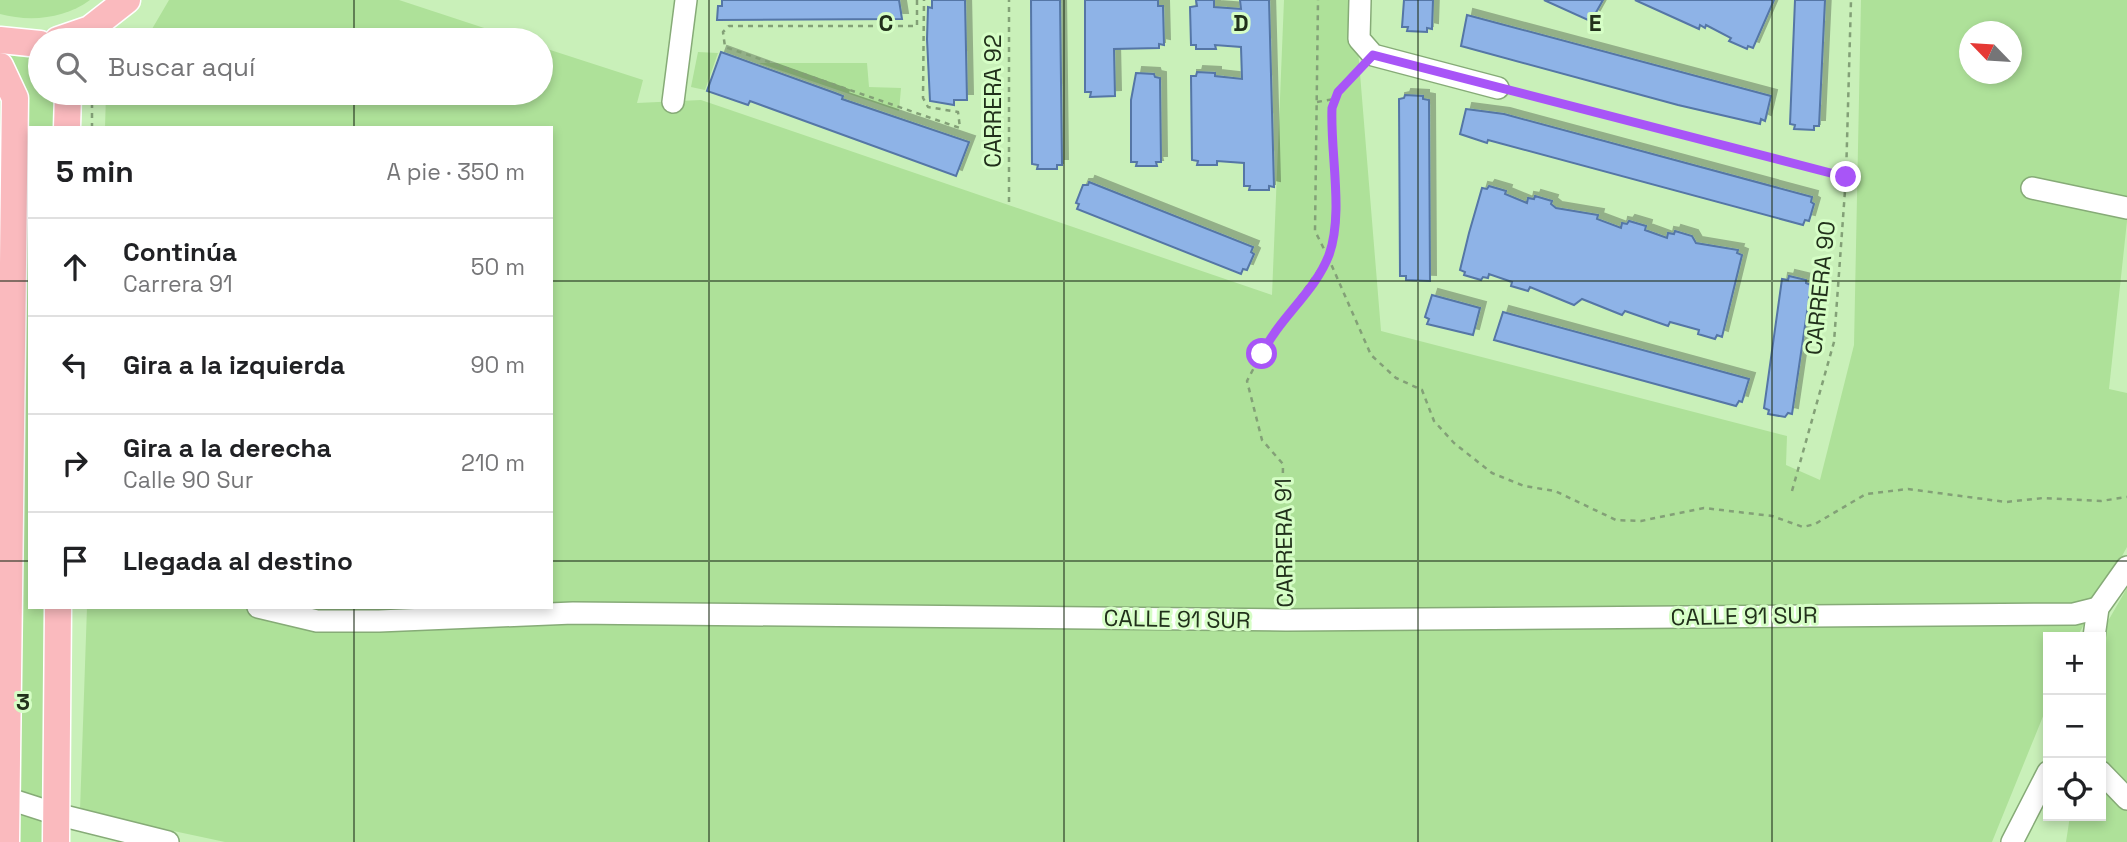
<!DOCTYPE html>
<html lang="es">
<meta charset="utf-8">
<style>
:root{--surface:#fff;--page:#f2f2f2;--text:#202124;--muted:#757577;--line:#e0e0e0}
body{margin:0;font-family:"Space Grotesk",sans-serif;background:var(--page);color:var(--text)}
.controls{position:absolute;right:21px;bottom:21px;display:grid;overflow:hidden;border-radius:0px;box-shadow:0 4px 10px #0003}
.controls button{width:63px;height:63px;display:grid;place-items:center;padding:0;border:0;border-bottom:2px solid var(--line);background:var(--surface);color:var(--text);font:35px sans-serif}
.compass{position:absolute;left:1959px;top:21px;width:63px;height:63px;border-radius:50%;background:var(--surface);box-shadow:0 4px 10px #0003;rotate:295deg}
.stop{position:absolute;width:21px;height:21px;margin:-16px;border:5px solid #a855f7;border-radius:50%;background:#fff}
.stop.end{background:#a855f7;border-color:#fff;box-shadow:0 2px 7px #0008}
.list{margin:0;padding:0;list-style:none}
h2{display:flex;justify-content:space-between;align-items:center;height:91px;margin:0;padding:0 28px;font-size:30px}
h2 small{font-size:23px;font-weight:400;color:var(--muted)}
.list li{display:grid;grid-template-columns:46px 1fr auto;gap:21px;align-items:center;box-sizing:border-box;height:98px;padding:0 28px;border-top:2px solid var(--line)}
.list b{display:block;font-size:26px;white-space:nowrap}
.list p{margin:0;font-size:23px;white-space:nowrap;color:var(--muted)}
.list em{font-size:23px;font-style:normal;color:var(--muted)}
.icon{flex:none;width:38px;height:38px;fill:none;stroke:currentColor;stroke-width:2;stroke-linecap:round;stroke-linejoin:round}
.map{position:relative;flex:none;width:2127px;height:842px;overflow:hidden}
.search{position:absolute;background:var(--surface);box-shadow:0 4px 10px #0003;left:28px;top:28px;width:525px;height:77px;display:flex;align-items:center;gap:18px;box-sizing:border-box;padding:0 24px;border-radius:38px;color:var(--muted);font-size:26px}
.panel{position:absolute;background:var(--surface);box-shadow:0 4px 10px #0003;left:28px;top:126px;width:525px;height:483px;border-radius:0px}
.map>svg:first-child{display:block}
.green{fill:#aee199;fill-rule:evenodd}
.building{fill:#8eb3e7;stroke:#5476a6;stroke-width:2;filter:url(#shadow)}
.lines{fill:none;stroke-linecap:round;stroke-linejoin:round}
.minor-casing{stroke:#86ab77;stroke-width:24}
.major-casing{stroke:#fff;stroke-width:29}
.path{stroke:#83a077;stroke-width:2.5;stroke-dasharray:5 5;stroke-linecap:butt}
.minor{stroke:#fff;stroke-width:21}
.major{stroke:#fababe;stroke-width:26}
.route{stroke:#a855f7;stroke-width:9}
.grid{fill:none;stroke:#21301b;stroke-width:2;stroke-opacity:0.55}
.labels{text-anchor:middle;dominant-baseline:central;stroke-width:6;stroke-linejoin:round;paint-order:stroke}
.street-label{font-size:23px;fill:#21301b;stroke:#d6fec6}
.grid-label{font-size:23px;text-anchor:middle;font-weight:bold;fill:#21301b;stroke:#d6fec6;stroke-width:6;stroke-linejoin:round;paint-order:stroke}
</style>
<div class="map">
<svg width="2127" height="842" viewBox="0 0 2127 842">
<defs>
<filter id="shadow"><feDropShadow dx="6" dy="-6" stdDeviation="0" flood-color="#0004"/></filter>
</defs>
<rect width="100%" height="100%" fill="#c9f0b9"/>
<g class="green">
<path d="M0,0h90c-26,19 -60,22 -90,14z"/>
<path d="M169,0h230l122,40h-381l12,-11z"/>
<path d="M1284,0h70l27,331 406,105 -1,29 34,15 34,-135 7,-345h266v221l-18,168 18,4v154l-50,90h-29v67l-56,138h-1767l-145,-31 7,-204h464v-479h-446l1,-35h435v-46l102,33 -6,23 64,-3 571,195zM1969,32h42v42h-42z"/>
<path d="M698,52l20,1 -13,37 -14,-3z"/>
<path d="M6,55l34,4v34h20l-1,35h-29v479h19l-4,195 -31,-9z"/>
<path d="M759,63h108l2,24 32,1 -2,23z"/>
<path d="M2127,588v254h-61l4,-26h31v-169l7,-26z"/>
<path d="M14,811l32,10v21h-33z"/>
</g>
<g class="building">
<path d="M722,0h177l3,19 -185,1 1,-14h4z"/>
<path d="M932,0h33l2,100h-13v5l-24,-4 -3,-62 1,-32 4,1z"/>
<path d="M1031,0h29l2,165h-5v4h-20l1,-4 -6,-1z"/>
<path d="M1085,0h73v6h5l1,39 -5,-1v4l-45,1 1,47 -25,1 1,-5h-6z"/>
<path d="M1196,0h18v7l27,2 -1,-9h29l5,187 -5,-1v4h-20l1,-4h-6v-23l-27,-2v4h-20l1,-4 -6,-1 -1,-84h5l1,-4 18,1v3l27,3 -1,-32 -26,-2 1,4h-20v-4h-5l-1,-38 7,-1z"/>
<path d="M1404,0h29l-1,29 -5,-1v4l-20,-1 1,-4h-6z"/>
<path d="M1544,0h59l-9,16 -3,-1 -3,5z"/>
<path d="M1635,0h139l-21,48 -5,-2 -1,3 -18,-8 2,-3 -25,-13 -1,3 -5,-3 -1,4z"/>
<path d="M1795,0h30l-6,126h-5v4l-20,-1 1,-4 -5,-1z"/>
<path d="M1467,15l304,81 -6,25 -4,-2 -1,5 -82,-19 -217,-59z"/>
<path d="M721,52l114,41 8,3 -1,3 127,43 -13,34 -206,-75 -2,4 -41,-14z"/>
<path d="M1136,73l18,1 1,3 5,1 1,84h-5l1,4h-21l1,-4h-6v-62z"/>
<path d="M1405,95l18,1v3l6,1 1,181 -24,-1v-4h-6l-1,-177 5,-1z"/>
<path d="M1466,109l38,5 308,83 -1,5 3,2 -5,17 -4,-1 -2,5 -315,-85 -1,3 -27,-9z"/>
<path d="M1089,182l164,65 -2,5 3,2 -7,16 -4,-1 -2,5 -164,-65 2,-5 -3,-1 7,-18h5z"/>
<path d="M1489,186l17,5 -1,3 22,9 1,-5 6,1 1,-3 17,5 -1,3 5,4 42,7 -1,4 24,9 1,-5 5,1 2,-3 17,5 -1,4 22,8 1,-5 6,1 1,-3 17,5 4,7 42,7 -1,3 5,2 -20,82 -5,-2 -2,4 -17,-5 1,-4 -29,-8 -2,4 -43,-15 -3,4 -40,-16 -8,6 -44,-18 -2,4 -17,-5 1,-4 -23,-8 -1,4 -5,-1 -2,3 -17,-5 1,-3 -5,-2 9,-37 13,-45 5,1z"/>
<path d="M1789,276l17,4v3l5,2 -19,129 -4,-1 -3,4 -17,-3 1,-4 -5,-2 18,-129 6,1z"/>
<path d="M1432,295l48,13 -7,27 -46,-11 2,-5 -4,-2z"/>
<path d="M1503,312l246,67 -7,23 -3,-1 -3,5 -242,-66z"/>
</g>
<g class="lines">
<defs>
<g id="minor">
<path d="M1360,0l-1,39 14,16 125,33"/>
<path d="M673,102l13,-102"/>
<path d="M2032,188l95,20"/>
<path d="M258,607l59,14h62l194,-8 713,7 788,-6 24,-6"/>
<path d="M2094,637l4,-29 29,-41"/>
<path d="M2101,772l26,27"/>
<path d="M0,796l56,18 112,28"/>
<path d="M2012,842l36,-70"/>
</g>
<g id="major">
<path d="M0,40l40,4"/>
<path d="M58,40l32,-11 37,-29"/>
<path d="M0,66l15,32 -9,744"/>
<path d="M67,128l1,-35"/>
<path d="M56,842l2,-235"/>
</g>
</defs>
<use href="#minor" class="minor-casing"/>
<use href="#major" class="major-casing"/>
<g class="path">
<path d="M917,0v26h-188l-6,6 2,15 235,81 -2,-16 -30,-5 -5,-9 1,-98"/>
<path d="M1360,66l-22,26 -6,16 3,122 -7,27 43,98 25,23 26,12 12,31 20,22 38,30 32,13 31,5 61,29 25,1 63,-13 68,8 31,11 12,-3 51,-30 42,-5 98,13 37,-4 58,3 26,-4"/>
<path d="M1514,92l332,85"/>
<path d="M1317,102l17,-3"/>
<path d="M92,128v-35"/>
<path d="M1009,202v-202"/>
<path d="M1792,491l42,-149 12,-165 5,-177"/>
<path d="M1281,603l2,-139 -21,-24 -15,-59 22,-42 59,-82 -13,-26 3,-231"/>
</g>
<use href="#minor" class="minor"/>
<use href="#major" class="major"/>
</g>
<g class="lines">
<path class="route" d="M1262,354c17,-36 53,-62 67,-99 15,-42 1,-102 3,-147l6,-16 35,-37 473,122"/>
</g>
<path class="grid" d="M354,0v40M709,0v842M1064,0v842M1418,0v842M1772,0v842M354,93v35M0,281h30M551,281h1576M0,561h30M551,561h1576M354,607v235"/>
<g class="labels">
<g class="street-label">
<text transform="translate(993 101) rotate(-90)">CARRERA 92</text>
<text transform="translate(1820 288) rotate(-84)">CARRERA 90</text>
<text transform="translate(1284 543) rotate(-91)">CARRERA 91</text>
<text transform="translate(1744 616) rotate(-1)">CALLE 91 SUR</text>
<text transform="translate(1177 619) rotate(1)">CALLE 91 SUR</text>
</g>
</g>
<g class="grid-label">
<text x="886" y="31">C</text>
<text x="1241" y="31">D</text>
<text x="1595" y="31">E</text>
<text x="23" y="710">3</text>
</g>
</svg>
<div class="controls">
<button>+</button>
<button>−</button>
<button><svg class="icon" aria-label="locate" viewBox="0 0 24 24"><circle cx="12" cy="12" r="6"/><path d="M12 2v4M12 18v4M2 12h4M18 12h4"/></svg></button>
</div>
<svg class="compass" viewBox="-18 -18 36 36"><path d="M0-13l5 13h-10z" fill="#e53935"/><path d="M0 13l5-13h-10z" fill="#757577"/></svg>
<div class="stop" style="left:1262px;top:354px"></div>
<div class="stop end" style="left:1846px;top:177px"></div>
<div class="search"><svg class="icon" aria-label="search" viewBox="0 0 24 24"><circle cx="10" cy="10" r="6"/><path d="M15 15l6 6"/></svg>Buscar aquí</div>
<section class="panel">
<h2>5 min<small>A pie · 350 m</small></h2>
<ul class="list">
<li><svg class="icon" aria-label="ahead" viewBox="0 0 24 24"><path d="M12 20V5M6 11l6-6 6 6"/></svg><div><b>Continúa</b><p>Carrera 91</p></div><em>50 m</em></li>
<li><svg class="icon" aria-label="left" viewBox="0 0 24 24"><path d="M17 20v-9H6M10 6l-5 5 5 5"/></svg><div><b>Gira a la izquierda</b></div><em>90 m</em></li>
<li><svg class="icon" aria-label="right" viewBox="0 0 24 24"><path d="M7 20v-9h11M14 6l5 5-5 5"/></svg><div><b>Gira a la derecha</b><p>Calle 90 Sur</p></div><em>210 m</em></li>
<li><svg class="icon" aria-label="arrive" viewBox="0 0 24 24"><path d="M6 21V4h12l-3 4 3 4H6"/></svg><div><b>Llegada al destino</b></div></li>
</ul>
</section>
</div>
